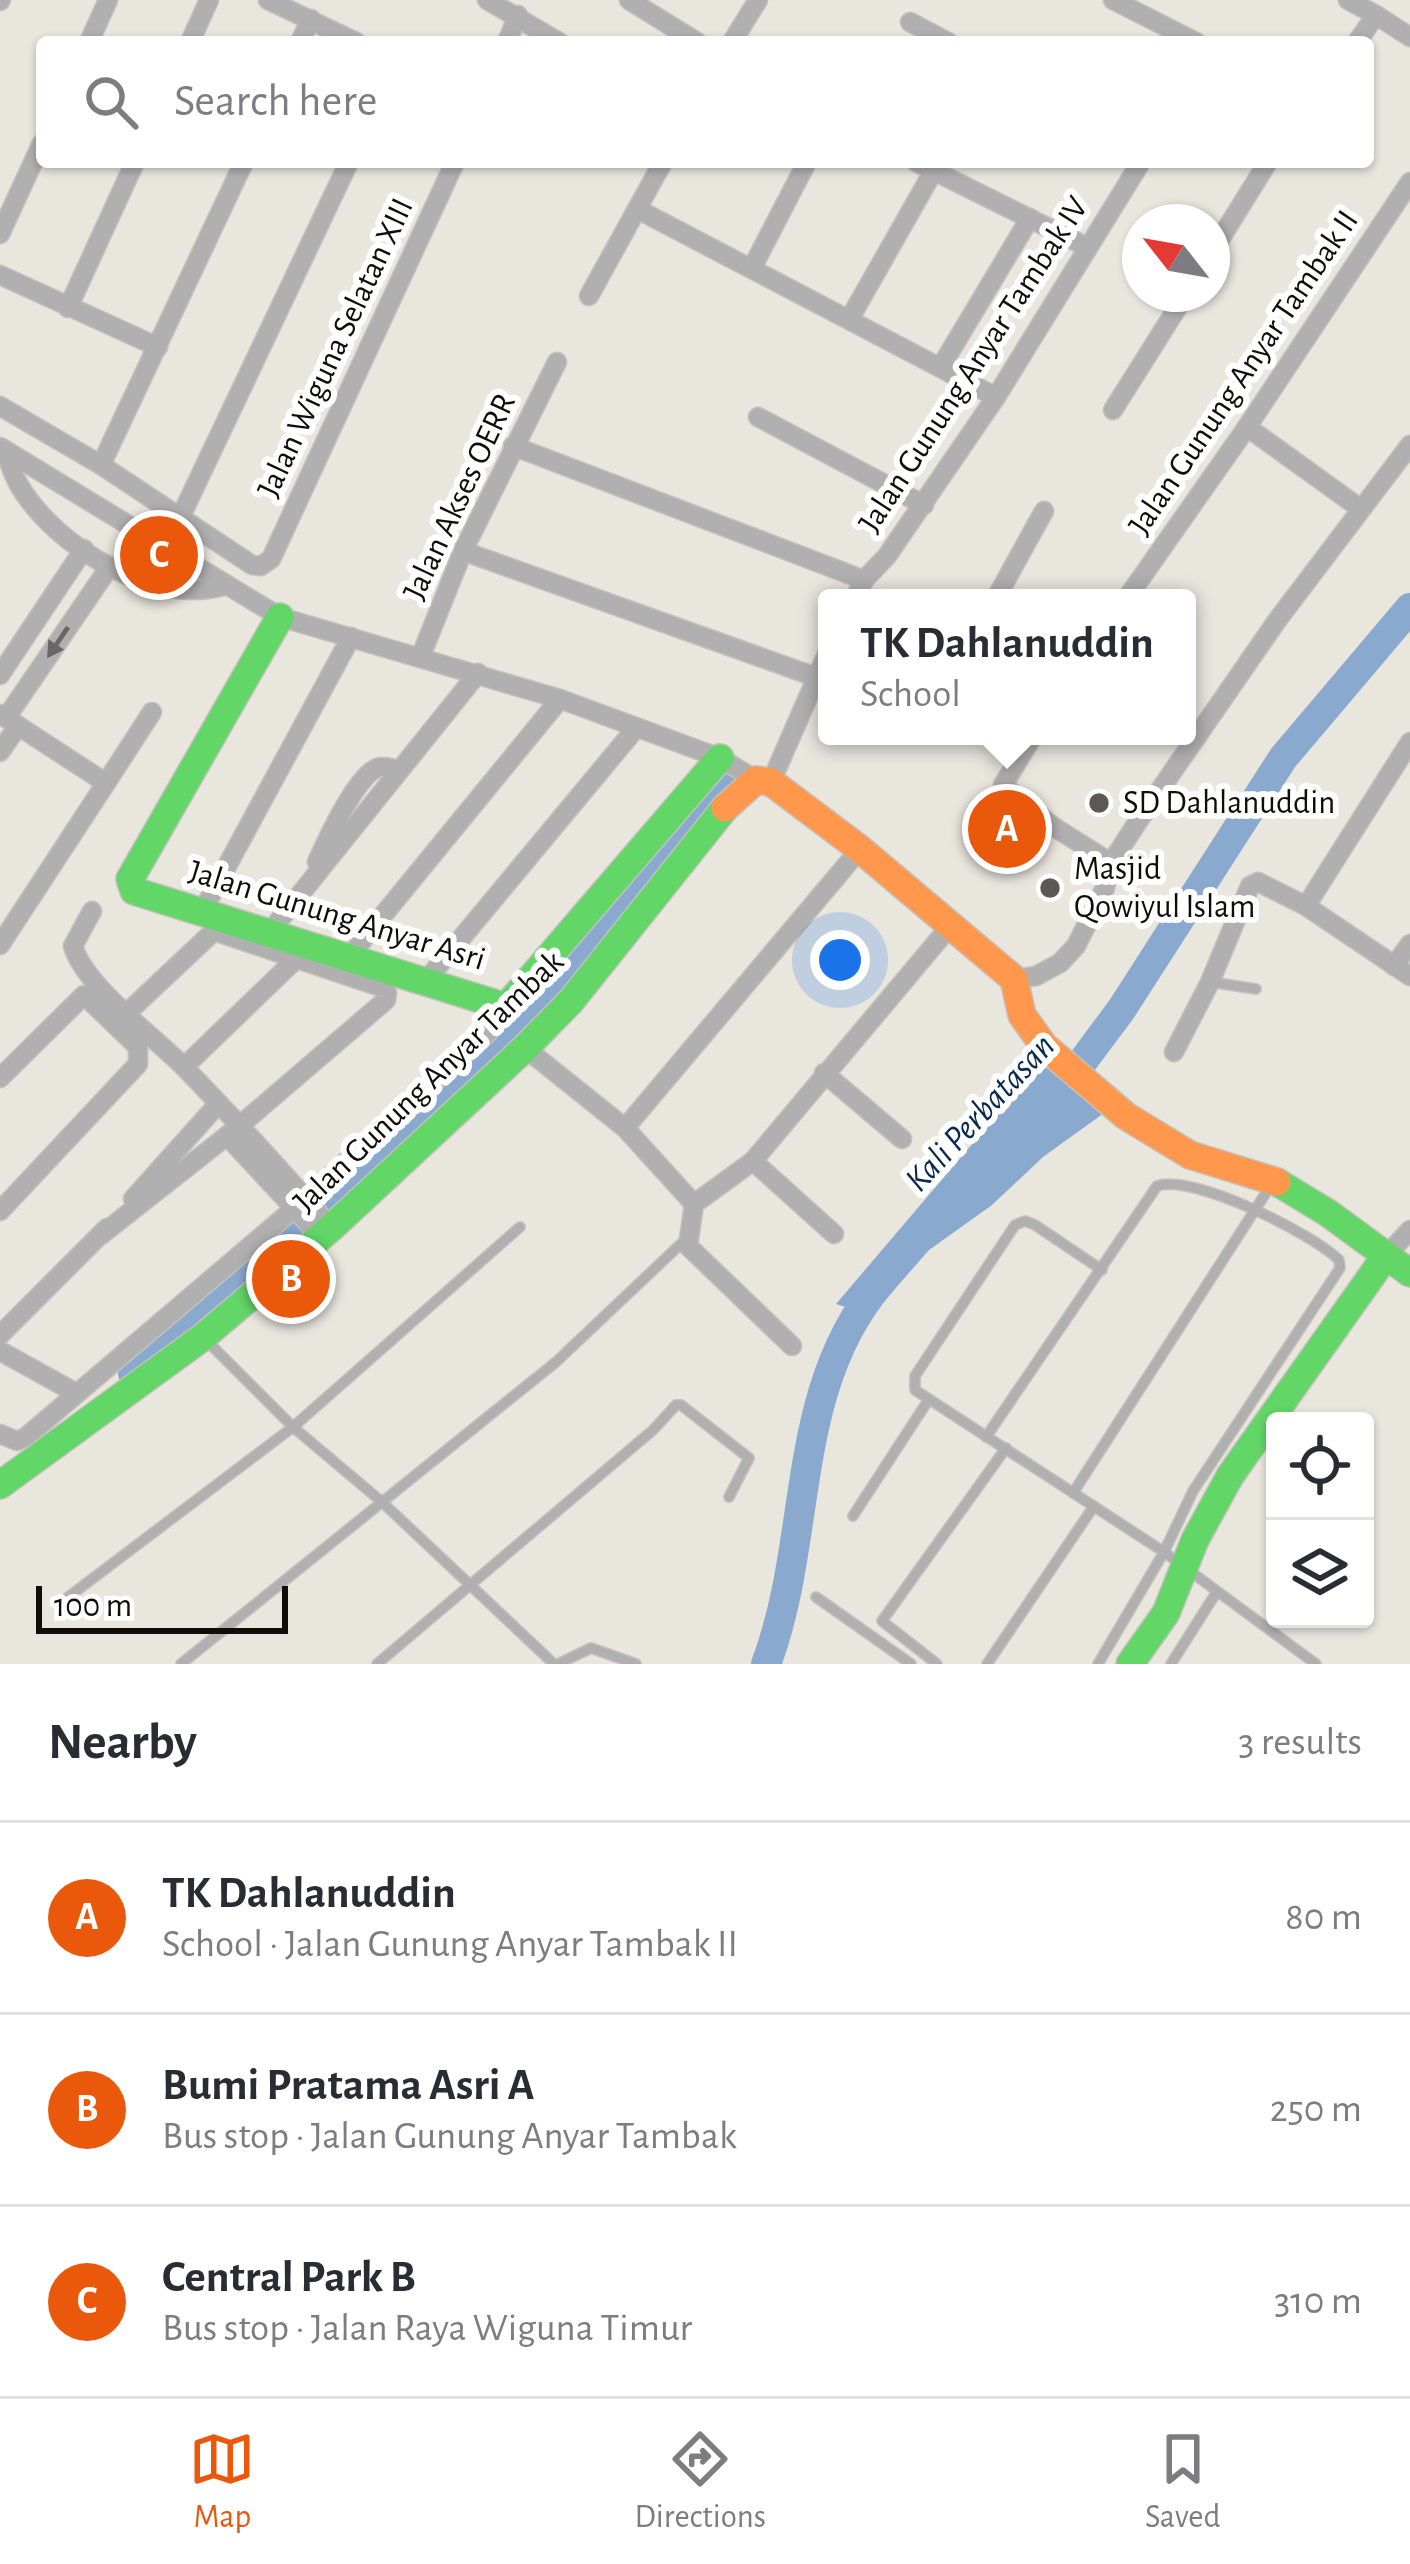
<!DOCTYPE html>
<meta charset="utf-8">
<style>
:root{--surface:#fff;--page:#f7f7f7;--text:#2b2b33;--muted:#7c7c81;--line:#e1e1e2;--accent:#ea580c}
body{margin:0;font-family:"Alegreya Sans",sans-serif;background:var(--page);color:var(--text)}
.controls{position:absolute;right:36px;bottom:36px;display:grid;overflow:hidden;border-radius:12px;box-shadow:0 3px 9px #0004}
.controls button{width:108px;height:108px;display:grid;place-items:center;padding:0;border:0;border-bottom:3px solid var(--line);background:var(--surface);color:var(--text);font:60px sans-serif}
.compass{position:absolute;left:1122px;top:204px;width:108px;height:108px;border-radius:50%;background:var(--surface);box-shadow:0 3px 9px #0004;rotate:301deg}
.scale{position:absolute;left:36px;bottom:30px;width:252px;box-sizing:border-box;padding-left:12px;border:6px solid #100d09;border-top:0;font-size:33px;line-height:42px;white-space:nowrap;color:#100d09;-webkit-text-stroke:9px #fff;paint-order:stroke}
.you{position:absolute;left:840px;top:960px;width:42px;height:42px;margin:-30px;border:9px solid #fff;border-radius:50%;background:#1a73e8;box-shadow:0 0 0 18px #1a73e833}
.badge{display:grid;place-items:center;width:78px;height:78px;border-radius:50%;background:var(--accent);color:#fff;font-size:39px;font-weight:700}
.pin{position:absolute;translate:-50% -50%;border:6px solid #fff;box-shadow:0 3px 12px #0006}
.popup{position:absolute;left:818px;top:589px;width:378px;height:156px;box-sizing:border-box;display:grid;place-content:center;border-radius:12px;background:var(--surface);filter:drop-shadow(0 3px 9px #0005);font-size:39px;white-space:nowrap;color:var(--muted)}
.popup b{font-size:45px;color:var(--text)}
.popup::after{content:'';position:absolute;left:50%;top:100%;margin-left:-24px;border:24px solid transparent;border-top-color:var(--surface)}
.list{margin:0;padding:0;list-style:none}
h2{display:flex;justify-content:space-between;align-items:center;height:156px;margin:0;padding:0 48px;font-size:51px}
h2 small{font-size:39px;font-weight:400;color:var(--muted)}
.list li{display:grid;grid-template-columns:78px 1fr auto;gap:36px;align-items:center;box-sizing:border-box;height:192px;padding:0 48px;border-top:3px solid var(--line)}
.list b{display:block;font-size:45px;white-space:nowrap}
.list p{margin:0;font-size:39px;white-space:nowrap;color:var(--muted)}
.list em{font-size:39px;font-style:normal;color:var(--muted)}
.icon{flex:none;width:66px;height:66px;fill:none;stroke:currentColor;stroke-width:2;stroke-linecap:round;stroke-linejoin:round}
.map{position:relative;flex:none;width:1410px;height:1664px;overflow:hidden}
.search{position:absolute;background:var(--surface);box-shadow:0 3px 9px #0004;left:36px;right:36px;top:36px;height:132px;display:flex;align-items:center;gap:30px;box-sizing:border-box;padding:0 42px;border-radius:12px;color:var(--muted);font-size:45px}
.sheet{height:732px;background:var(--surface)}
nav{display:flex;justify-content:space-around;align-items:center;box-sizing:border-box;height:168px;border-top:3px solid var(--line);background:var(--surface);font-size:33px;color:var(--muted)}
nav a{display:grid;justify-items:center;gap:6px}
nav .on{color:var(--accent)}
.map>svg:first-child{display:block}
.water{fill:#8aa9ce}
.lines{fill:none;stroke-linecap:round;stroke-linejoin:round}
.river{stroke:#8aa9ce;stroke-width:30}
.lane-casing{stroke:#c5c2bd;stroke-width:12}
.street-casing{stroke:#c5c2bd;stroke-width:21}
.fast-casing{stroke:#c5c2bd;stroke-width:30}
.slow-casing{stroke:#c5c2bd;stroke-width:30}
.lane{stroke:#b1b0b0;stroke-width:9}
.street{stroke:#b1b0b0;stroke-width:18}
.fast{stroke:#63d668;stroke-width:27}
.slow{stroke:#ff974d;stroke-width:27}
.oneway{fill:#696765}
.poi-dot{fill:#5c5954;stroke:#fff;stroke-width:4.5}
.labels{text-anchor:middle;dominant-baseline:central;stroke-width:12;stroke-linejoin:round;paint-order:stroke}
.street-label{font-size:33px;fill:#100d09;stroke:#fff}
.poi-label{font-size:33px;fill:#100d09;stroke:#fff;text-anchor:start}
.water-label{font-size:36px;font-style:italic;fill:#09294e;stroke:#fff}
</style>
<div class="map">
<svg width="1410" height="1664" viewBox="0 0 1410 1664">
<rect width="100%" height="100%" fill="#e9e6de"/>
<path class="water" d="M1043,1061l61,52 -61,44 -51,48 -63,45 -57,65 -36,-11z"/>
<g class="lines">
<g class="river">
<path d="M1059,1093l62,-83 162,-252 127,-150"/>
<path d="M133,1373l168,-143 215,-196 62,-69 150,-193"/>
<path d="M766,1664c48,-126 22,-275 116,-383"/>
</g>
<defs>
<g id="lane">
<path d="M1210,982l46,7"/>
<path d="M1102,1270l-67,-45 -10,-4 -10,4 -100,151v14l249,162 152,112"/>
<path d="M207,1341l86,86 89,75 172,162"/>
<path d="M986,1437l171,-251c35,-13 156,48 182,74l1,8 -147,223 -29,61 -66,112"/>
<path d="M1073,1493l198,-308"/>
<path d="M853,1516l76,-117"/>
<path d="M816,1597l95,67"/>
<path d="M59,1604l234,-177 227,-200"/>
<path d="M181,1664l375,-302 130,-123"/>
<path d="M377,1664l276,-234 23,-25h5l68,53 -20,39"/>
<path d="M558,1664l33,-16 45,16"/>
<path d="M937,1664l-55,-43 124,-173"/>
<path d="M987,1664l107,-158"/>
<path d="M1171,1664l45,-71"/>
</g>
<g id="street">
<path d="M268,0l88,42"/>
<path d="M487,0l72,42"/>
<path d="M629,0l68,42"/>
<path d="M1113,0l83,42"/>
<path d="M1348,0l28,15"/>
<path d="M0,1l1,-1"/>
<path d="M910,22l38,20"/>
<path d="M89,42l19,-42"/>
<path d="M190,42l19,-42"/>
<path d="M300,42l11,-23"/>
<path d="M507,42l11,-27"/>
<path d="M732,42l26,-42"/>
<path d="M1357,42l19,-27 34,22"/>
<path d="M916,162l171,85"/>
<path d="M637,209l359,188"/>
<path d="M0,234l42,-91"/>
<path d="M1212,252l56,-90"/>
<path d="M752,268l55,-106"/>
<path d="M0,275l158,72"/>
<path d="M589,296l74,-134"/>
<path d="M68,308l67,-146"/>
<path d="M850,318l83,-146"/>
<path d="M942,365l88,-147"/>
<path d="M0,406l101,59 151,100 9,1 10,-7 184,-397"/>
<path d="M1113,410l73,-116"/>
<path d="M758,417l166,88"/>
<path d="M1247,427l114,82"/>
<path d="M513,446l351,134"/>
<path d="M0,447l280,170 280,82 160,59 36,22"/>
<path d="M5,450c4,12 8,25 14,35 36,62 137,123 208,100"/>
<path d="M101,465l143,-303"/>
<path d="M181,516l168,-354"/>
<path d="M463,551l364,130"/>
<path d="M855,598l9,-18 23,-24 109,-159 145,-235"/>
<path d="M996,598l48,-87"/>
<path d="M1127,598l120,-171 163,-245"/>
<path d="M420,658l43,-107 94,-189"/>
<path d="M0,675l84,-126"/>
<path d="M0,714l106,69 46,-71"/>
<path d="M6,718l104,-152"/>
<path d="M1033,736l-30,49 48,40 60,38"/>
<path d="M0,752l18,-26"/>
<path d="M771,782l56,-128"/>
<path d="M317,862c9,-20 41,-91 63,-95 4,-1 14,2 19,3"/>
<path d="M1306,906l104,-164"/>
<path d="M92,911l-19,35c12,41 82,91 113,123 49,51 99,105 145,159"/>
<path d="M202,912l149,-275"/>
<path d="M269,933l209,-260"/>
<path d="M0,945l106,-162"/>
<path d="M348,958l212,-259"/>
<path d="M1394,966l16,-22"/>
<path d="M1014,979l22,-3 24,-13 16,-17 29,-58 6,-25 26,-40 139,-201 134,-177"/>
<path d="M424,983l212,-255"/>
<path d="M525,1048l100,80 69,76 -6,42 104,100"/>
<path d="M1174,1052l36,-70 40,-96 8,-4 48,24 104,70"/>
<path d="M184,1067l112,-108"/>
<path d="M824,1073l78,66"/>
<path d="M0,1078l84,-83 54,52v17l-138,147"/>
<path d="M625,1128l235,-279"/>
<path d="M227,1136l94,101"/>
<path d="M753,1161l81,73"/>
<path d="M133,1199l85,-95"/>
<path d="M694,1204l59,-43 198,-236"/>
<path d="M101,1235l137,-108 148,-127 1,-7 -3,-5 -170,-57 -86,81"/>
<path d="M1385,1257l25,-27"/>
<path d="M0,1335l107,-107"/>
<path d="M0,1351l76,42"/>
<path d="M0,1434l17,7 9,-4 270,-230 193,-175"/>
</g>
<g id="fast">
<path d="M280,617l-150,262 4,12 372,116 214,-249"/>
<path d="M1277,1182l51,31 82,60"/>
<path d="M0,1485l203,-148 128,-109 194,-180 46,-47 154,-193"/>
<path d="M1130,1664l36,-51 29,-73 35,-64 155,-219"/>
</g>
<path id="slow" d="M725,808l31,-28 15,2 89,67 154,130 8,36 22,31 82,70 64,39 87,27"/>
</defs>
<use href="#lane" class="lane-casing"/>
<use href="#street" class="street-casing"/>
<use href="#fast" class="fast-casing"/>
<use href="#slow" class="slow-casing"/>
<use href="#lane" class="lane"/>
<use href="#street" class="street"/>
<use href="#fast" class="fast"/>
<use href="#slow" class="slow"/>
</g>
<defs><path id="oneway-solid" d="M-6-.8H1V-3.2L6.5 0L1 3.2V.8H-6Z" transform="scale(3)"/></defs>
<use class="oneway" href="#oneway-solid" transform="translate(58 642) rotate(124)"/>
<g class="poi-dot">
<circle cx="1099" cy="803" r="12"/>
<circle cx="1050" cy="888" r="12"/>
</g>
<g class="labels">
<g class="street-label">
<text transform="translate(336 348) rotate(-65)">Jalan Wiguna Selatan XIII</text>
<text transform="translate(974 365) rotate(-57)">Jalan Gunung Anyar Tambak IV</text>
<text transform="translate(1244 373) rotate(-56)">Jalan Gunung Anyar Tambak II</text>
<text transform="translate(460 497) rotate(-65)">Jalan Akses OERR</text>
<text transform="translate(337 916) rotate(17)">Jalan Gunung Anyar Asri</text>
<text transform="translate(429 1082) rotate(-44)">Jalan Gunung Anyar Tambak</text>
</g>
<g class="poi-label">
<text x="1123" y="803">SD Dahlanuddin</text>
<text x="1074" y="869">Masjid<tspan x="1074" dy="38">Qowiyul Islam</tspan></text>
</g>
<g class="water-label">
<text transform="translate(980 1113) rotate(-47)">Kali Perbatasan</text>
</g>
</g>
</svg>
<div class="controls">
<button><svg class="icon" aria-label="locate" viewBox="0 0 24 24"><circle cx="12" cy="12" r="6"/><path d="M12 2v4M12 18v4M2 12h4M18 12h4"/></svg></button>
<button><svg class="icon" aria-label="layers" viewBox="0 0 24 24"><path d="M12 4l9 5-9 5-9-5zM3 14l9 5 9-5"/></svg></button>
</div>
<svg class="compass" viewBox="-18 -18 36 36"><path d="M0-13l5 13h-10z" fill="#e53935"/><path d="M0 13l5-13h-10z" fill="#7c7c81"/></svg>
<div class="scale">100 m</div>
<div class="you"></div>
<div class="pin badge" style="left:1007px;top:829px">A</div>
<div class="popup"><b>TK Dahlanuddin</b>School</div>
<div class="pin badge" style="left:291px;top:1279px">B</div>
<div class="pin badge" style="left:159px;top:555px">C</div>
<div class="search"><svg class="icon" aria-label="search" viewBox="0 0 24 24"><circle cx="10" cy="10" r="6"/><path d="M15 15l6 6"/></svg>Search here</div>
</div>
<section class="sheet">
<h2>Nearby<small>3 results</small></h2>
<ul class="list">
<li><span class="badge">A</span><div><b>TK Dahlanuddin</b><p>School · Jalan Gunung Anyar Tambak II</p></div><em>80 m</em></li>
<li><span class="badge">B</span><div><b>Bumi Pratama Asri A</b><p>Bus stop · Jalan Gunung Anyar Tambak</p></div><em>250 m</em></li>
<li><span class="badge">C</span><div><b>Central Park B</b><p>Bus stop · Jalan Raya Wiguna Timur</p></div><em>310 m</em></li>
</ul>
</section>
<nav>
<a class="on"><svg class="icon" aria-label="map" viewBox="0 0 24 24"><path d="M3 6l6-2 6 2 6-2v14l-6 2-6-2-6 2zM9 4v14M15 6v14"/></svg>Map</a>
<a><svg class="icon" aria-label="directions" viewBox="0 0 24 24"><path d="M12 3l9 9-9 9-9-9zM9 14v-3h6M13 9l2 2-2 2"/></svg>Directions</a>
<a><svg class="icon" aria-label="saved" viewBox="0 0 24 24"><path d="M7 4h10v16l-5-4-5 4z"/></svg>Saved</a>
</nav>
